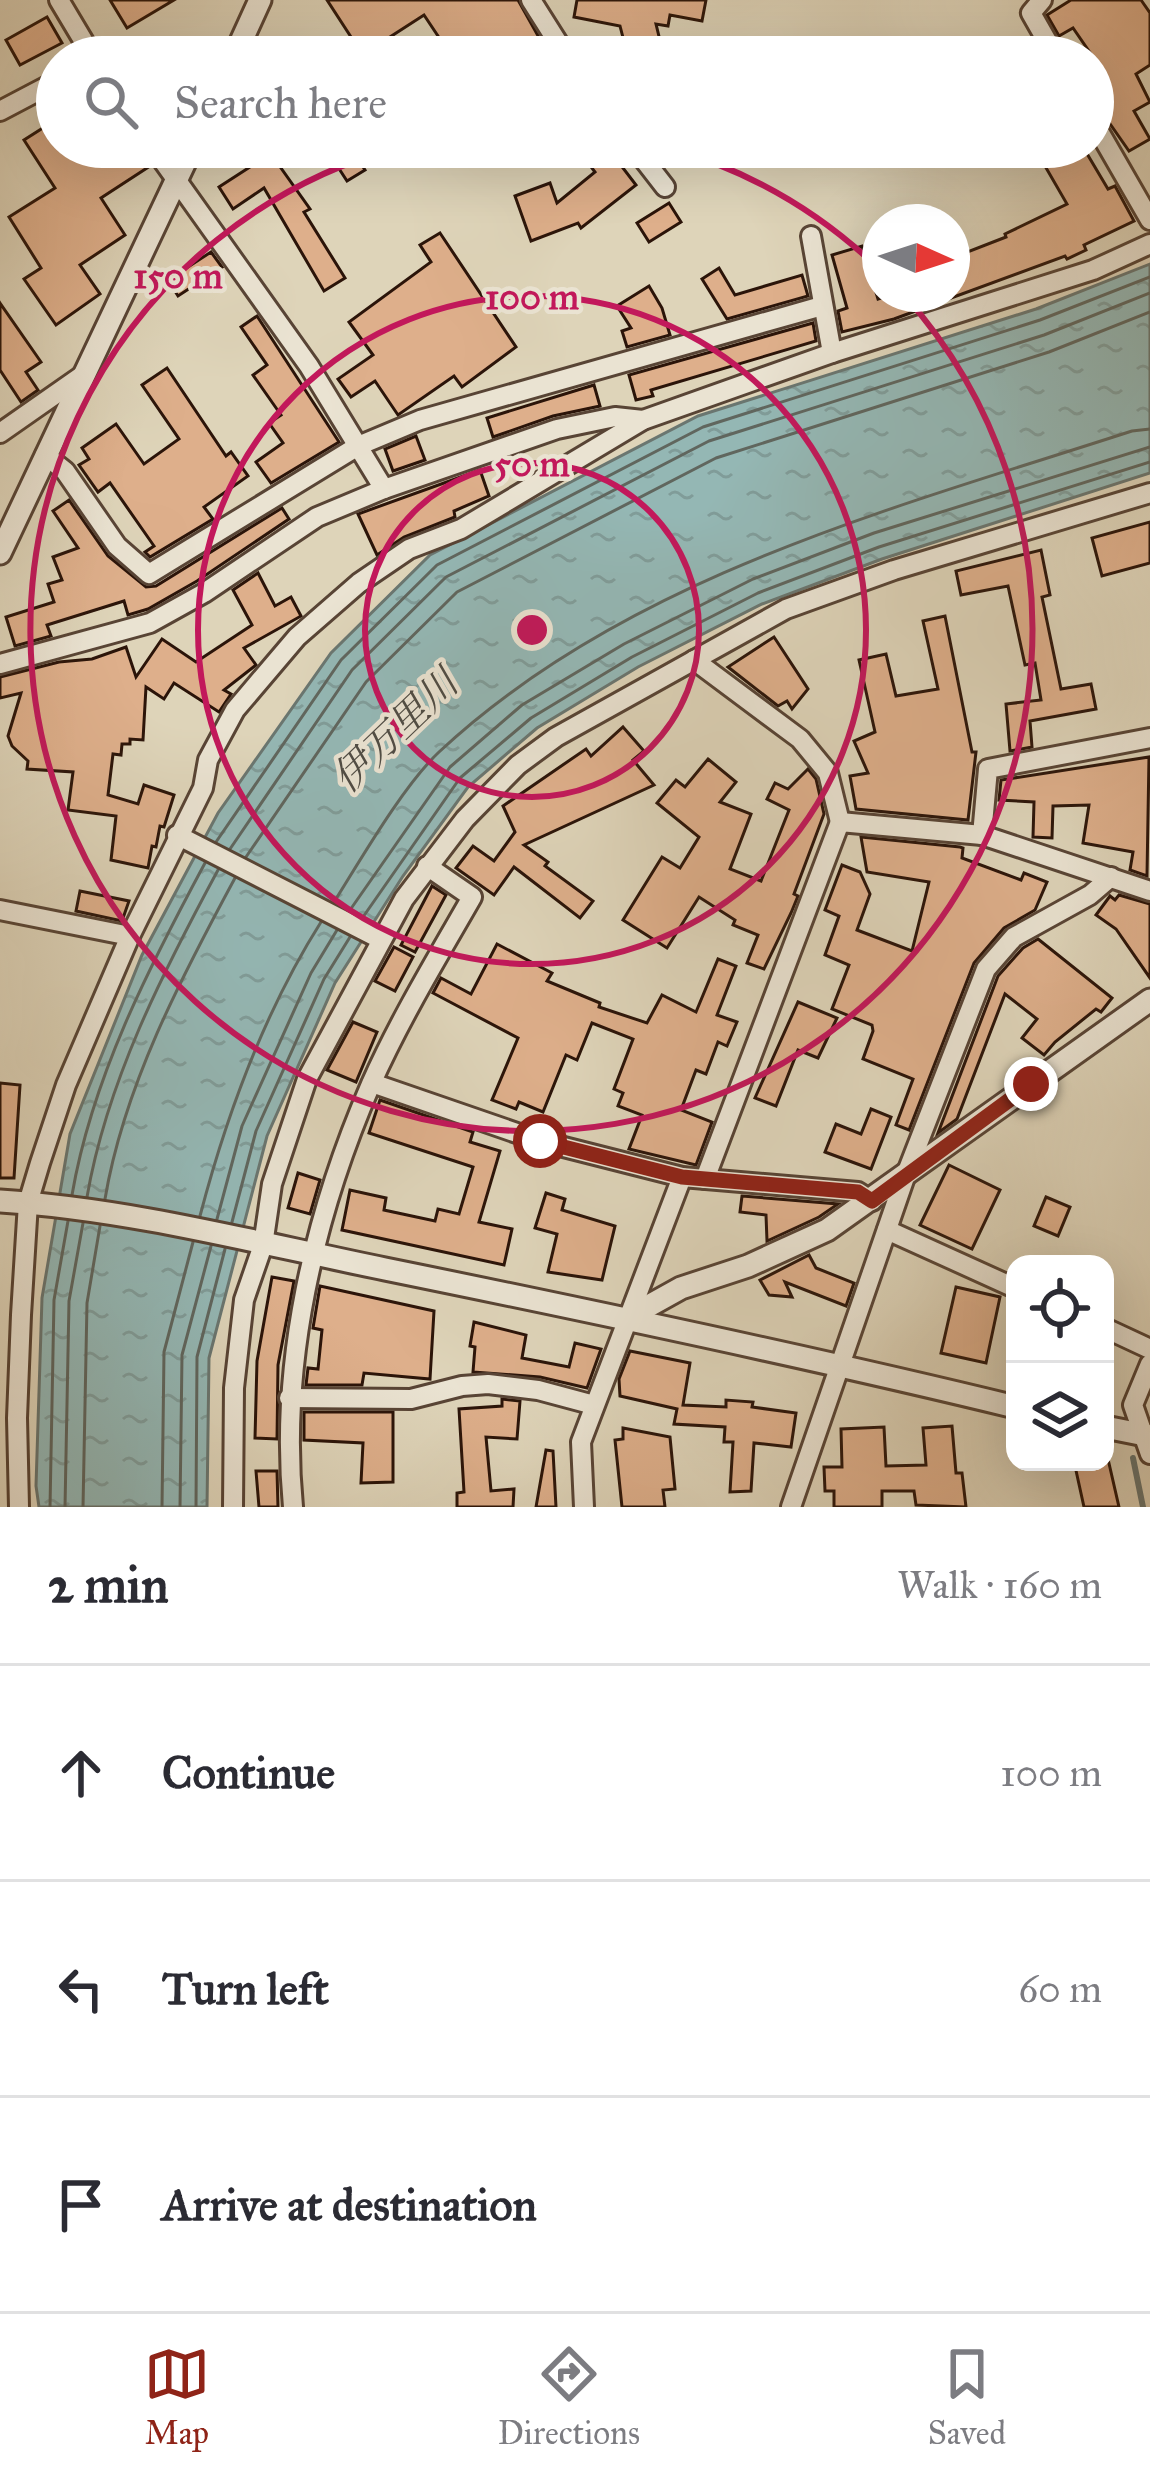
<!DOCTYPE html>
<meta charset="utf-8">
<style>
:root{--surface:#fff;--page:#f2f2f3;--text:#2b2b33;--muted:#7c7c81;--line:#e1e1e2;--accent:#8f2418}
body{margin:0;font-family:"IM FELL Great Primer","Noto Serif JP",serif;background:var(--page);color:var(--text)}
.controls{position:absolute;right:36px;bottom:36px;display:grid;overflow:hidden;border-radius:24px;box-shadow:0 12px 48px #0002}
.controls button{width:108px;height:108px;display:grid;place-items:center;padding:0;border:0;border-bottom:3px solid var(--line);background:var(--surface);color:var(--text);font:60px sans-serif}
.compass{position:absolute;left:862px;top:204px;width:108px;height:108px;border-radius:50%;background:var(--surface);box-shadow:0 12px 48px #0002;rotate:93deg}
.stop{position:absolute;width:36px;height:36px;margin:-27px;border:9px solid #8f2418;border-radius:50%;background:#fff}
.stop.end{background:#8f2418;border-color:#fff;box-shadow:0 3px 12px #0008}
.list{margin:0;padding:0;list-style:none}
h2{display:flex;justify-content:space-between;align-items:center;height:156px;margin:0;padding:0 48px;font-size:51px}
h2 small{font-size:39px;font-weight:400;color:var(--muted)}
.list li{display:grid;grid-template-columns:78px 1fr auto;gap:36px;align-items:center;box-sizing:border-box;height:216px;padding:0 48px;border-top:3px solid var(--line)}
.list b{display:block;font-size:45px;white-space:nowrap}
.list em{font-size:39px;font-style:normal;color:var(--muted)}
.icon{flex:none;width:66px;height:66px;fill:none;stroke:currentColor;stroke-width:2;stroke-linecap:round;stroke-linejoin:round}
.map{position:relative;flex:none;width:1150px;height:1507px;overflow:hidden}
.search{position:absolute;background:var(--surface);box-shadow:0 12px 48px #0002;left:36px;right:36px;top:36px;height:132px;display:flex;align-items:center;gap:30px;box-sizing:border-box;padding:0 42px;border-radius:66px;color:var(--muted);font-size:45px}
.sheet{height:804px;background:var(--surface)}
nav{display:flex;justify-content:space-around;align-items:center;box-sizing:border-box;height:168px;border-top:3px solid var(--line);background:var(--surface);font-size:33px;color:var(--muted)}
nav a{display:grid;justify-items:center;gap:6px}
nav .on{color:var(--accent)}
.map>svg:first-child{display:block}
.water{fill:url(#water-ripples);stroke:#6a7670;stroke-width:3}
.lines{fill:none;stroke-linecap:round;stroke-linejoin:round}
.shore{stroke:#60665e;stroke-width:3}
.stream{stroke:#6a7670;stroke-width:6}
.building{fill:#deaf8b;stroke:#2b1409;stroke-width:3}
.minor-casing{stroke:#584435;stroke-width:24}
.tertiary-casing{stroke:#584435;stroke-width:27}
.minor{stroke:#eae3d2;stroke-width:18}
.tertiary{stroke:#eae3d2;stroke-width:21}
.route{stroke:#8f2418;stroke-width:15}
.ring{fill:none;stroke:#c2185b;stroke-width:6}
.labels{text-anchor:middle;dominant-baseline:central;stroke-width:9;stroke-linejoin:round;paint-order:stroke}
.water-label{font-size:39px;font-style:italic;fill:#504d45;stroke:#eae3d2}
.centre{fill:#c2185b;stroke:#eae3d2;stroke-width:6}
.ring-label{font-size:36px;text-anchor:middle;font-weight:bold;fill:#c2185b;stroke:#eae3d2;stroke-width:9;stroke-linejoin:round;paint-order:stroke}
</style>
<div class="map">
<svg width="1150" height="1507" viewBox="0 0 1150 1507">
<defs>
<pattern id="water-ripples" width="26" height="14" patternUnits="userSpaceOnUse" patternTransform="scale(3)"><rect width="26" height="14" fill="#94b7b4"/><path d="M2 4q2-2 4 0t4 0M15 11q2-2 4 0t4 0" fill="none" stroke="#809c99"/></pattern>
</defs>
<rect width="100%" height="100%" fill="#ded4b9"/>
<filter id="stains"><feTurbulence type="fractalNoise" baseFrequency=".00167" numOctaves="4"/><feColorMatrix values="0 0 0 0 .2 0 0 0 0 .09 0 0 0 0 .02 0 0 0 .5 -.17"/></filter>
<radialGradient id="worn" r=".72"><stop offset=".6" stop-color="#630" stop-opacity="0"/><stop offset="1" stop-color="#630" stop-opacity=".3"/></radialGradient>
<path class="water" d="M1150,264v209l-268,86 -120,45 -124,63 -101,61 -69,59 -65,89 -68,107 -68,153 -58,222 -2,149h-168l-3,-21 6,-188 28,-164 72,-179 76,-142 113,-160 99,-98 268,-139 338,-107z"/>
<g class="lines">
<g class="shore">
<path d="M216,842l125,-182 96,-95 266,-138 337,-107 110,-43"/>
<path d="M230,849l122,-179 94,-93 263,-136 335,-106 106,-42"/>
<path d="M246,857l120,-175 91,-90 259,-134 333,-106 101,-40"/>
<path d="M334,902c27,-43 69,-116 105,-150 187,-175 456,-244 693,-321l18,-2"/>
<path d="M350,910l100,-143 72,-62 102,-61 129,-65 121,-46 276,-86"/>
<path d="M363,917l97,-139 71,-60 101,-61 126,-64 121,-46 271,-85"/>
<path d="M72,1195c20,-117 77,-228 133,-332"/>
<path d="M87,1197c20,-116 76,-225 131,-327"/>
<path d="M105,1199c19,-113 76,-221 130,-321"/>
<path d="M200,1216c27,-103 64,-204 121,-294"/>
<path d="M217,1219l25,-93 69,-153 26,-43"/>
<path d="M232,1222l24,-91 68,-152 26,-42"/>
<path d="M50,1507l4,-207 14,-79"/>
<path d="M65,1507l4,-206 14,-78"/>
<path d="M83,1507l4,-204 13,-77"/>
<path d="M162,1507l2,-155 29,-110"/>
<path d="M180,1507l2,-152 29,-109"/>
<path d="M196,1507l1,-150 28,-108"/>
</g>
<path class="stream" d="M1133,1458l10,49"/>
</g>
<g class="building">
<path d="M110,0h64l-47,28z"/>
<path d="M327,0h191l28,50 -11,7h-83l-28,-42 -34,22 13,20h-39z"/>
<path d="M577,0h129l-4,21 -32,-6 -2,11 -12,-2 8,33h-36l-8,-31 -46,-9z"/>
<path d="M1071,0h70l9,13v52l-14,9 14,28 -16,9 16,28 -21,12 -30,-43 9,-5 -7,-12 6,-3 -14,-31 -20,-29 -14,8 -12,-21z"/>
<path d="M47,17l15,26 -42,22 -14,-25z"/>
<path d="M57,119v28h81l12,19 -49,32 24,37 -45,30 20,29 -44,31 -32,-46 17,-11 -32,-51 46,-29 -31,-48z"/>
<path d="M243,147h23l44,62 -6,3 41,66 -21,13 -60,-103 -31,21 -14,-22 34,-22z"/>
<path d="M325,147h50l-17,12 7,11 -18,11z"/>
<path d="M576,147h31l29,38 -55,43 -3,-5 -47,18 -16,-45 35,-13 7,20 38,-31z"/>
<path d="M1034,147h49l25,42 7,-3 19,35 -50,24 2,5 -19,9 -2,-3 -171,63 -52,13 -4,-21 9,-3 -15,-53 30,-9 16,53 15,-5h59v-36l54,-21 -1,-3 62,-30z"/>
<path d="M669,203l12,19 -32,20 -12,-19z"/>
<path d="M440,233l76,114 -54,40 -8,-11 -56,39 -23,-34 -24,16 -13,-18 35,-24 -24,-33 82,-60 -11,-17z"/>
<path d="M211,252l11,15 -44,29 -10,-16z"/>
<path d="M719,268l16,27 67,-20 6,21 -81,23 -25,-40z"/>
<path d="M649,286l13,22 8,27 -43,12 -5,-16 9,-3 -14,-22z"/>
<path d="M0,303l41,59 -15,10 12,18 -17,12 -21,-32z"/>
<path d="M257,316l82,126 -68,41 -15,-21 27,-19 -14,-20 12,-8 -28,-40 14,-10 -26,-38z"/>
<path d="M813,323l3,18 -165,49 2,6 -17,4 -7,-25z"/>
<path d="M167,368l59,88 5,-4 17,24 -44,31 9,12 -63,38 -5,-5 9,-6 -44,-63 -12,9 -19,-27 10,-6 -7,-11 34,-24 28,40 35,-25 -37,-54z"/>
<path d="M594,385l6,21 -47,10 -60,21 -6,-19z"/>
<path d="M416,436l9,24 -32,11 -8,-22z"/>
<path d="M480,470l9,26 -35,15 1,6 -51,20 -27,18 -19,-41z"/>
<path d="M69,500l39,56 38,31 10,-1 126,-78 7,11 -92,62 -49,28 -20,6 -4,-14 -77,24 4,11 -36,10 -9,-29 48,-15 -6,-18 14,-4 -9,-23 25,-9 -25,-37z"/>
<path d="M1150,522v41l-48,13 -10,-38z"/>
<path d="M1041,550l9,45 -8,2 19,92 30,-5 5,25 -66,12 2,26 -22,4 -4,-47 35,-4 -6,-37 -10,2 -17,-79 -47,9 -5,-24z"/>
<path d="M258,573l17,33 16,-9 10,19 -57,32 12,17 -32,25 7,4 -12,18 -45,-29 -10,16 -18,-12 -3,53 -13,-1v5h-8l-1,11 -8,-1 -5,41 30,9 6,-19 30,10 -10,32 -4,-1 -4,21 -4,-1 -4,22 -37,-8 5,-44 -48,-6 5,-38 -46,-3 1,-8 -16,-15 -4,-10 13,-43 -21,5v-21l59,-15 33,-3 34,-12 10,30 26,-38 34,23 56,-37 -19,-35z"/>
<path d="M945,616l27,136h4l-8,68 -112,-11 -6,-33 18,-3 -14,-32 21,-9 -16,-72 27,-6 10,42 42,-7 -15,-68z"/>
<path d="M774,637l34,52 -16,20 -5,-8 -9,5 -50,-39z"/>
<path d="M623,727l21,24 -11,9 21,25 -130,60 24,17 -3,4 48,35 -13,17 -66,-51 -20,28 -38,-27 17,-22 21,15 21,-29 -12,-26 83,-57 5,7z"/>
<path d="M1149,757l-2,119 -17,-6 3,-18 -50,-9 6,-38 -36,1 -1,32 -19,-1 1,-35 -35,-2 2,-20z"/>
<path d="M708,759l28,23 -16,20 31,12 -21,55 31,12 28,-71 -22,-11 8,-16 13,6 20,-20 8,10 8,35 -30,80 4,2 -7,17 -27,56 -17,-6 11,-28 -25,-10 2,-5 -36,-23 -32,51 -44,-28 39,-63 18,11 19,-31 -42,-34 19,-23 9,7z"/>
<path d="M861,837l99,10 3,1 -1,10 59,22 3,-7 23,9 -12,28 -31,18 -30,35 -65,167 -13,-5 17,-46 -50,-20 10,-28 -1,-6 -40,-16 17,-44 -24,-10 14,-39 -14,-6 17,-45 18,7 10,22 -13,36 55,21 17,-69 -62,-10z"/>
<path d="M432,886l14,9 -31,57 -14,-7z"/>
<path d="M80,891l49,10 -7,20 -46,-10z"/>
<path d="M1119,895l31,9v74l-34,-49 -20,-14 14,-19 5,4z"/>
<path d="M1038,939l74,59 -11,14 -5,-3 -41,33 -11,13 -22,-17 15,-19 -32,-25 -48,125 -19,14 60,-157 25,-28z"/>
<path d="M497,944l55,29 -5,8 53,22 -1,4 48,16 15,-28 34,17 22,-53 18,7 -19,49 20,7 -10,24 -9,-4 -12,32 -10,-4 -15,40 31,12 -16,43 -67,-16 13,-34 -24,-9 5,-13 -9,-4 19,-50 -41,-16 -15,37 -11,-5 -23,57 -24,-10 -3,7 -24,-9 26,-62 -85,-45 8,-15 30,16z"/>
<path d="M394,947l19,10 -18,34 -20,-10z"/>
<path d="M798,1002l39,16 -19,40 -20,-8 -22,56 -21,-8z"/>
<path d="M353,1022l24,10 -21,50 -29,-12z"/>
<path d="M0,1083l20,2 -6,93h-14z"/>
<path d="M380,1100l93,32 -3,10 30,9 -21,71 33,7 -8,36 -162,-35 8,-40 36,8 -2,12 51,11 3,-12 21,5 14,-47 -104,-34z"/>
<path d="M871,1109l20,8 -20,52 -46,-17 11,-28 25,10z"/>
<path d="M949,1165l51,25 -28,59 -52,-24z"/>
<path d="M298,1173l22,7 -10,34 -22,-6z"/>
<path d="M546,1193l19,6 -3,11 53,16 -13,54 -54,-8 9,-38 -22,-6z"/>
<path d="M742,1196l96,8 -19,13 -52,24 -1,-26 -26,-3z"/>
<path d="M1046,1197l24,10 -12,29 -24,-10z"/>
<path d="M809,1255l7,13 38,15 -8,23 -61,-24 7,15 -23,-2 -9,-15z"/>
<path d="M272,1277l22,4 -16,84 -1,74 -22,-1 2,-77z"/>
<path d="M320,1286l114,25 -4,68 -66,-6 -2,12h-56l2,-17 10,1 4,-39 -9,-2z"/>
<path d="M956,1287l44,10 -14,66 -45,-10z"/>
<path d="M474,1322l52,13 -4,23 47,9 6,-24 26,6 -14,39 -47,-11 -67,-5 2,-25 -5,-1z"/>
<path d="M630,1351l60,12 -7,42 43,2v-7l27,2 -1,5 44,6 -5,34 -37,-4 -3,48 -21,1 3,-50h-9l1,-15 -51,-3 3,-15 -57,-13 -1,-17z"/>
<path d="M502,1399l18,2 -3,38 -31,-2 5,54 23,-2 -1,18h-56v-14l7,-1 -5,-83 43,-3z"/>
<path d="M304,1412h89v70l-32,1 2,-40 -59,-3z"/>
<path d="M952,1426l4,47h6l4,34 -50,-2 -2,-14h-32v16h-48v-16h-9l-1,-24h18l-1,-38 43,-2 2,39 40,-1 -3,-37z"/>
<path d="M623,1428l47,9 5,52 -12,1 2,17h-43l-7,-67 8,-1z"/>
<path d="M546,1450l7,1 3,56h-20z"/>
<path d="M1108,1459l11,48h-35l-9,-41z"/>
<path d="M256,1471h21l1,36h-19z"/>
</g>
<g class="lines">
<defs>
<g id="minor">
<path d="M59,0l34,57"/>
<path d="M531,0l36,57"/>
<path d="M1042,0l-11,13 25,44"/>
<path d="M0,111l57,-30"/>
<path d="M1093,121l57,99"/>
<path d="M153,147l156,219 75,123"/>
<path d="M634,147l31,40"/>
<path d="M811,236l21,117"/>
<path d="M0,433l83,-58"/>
<path d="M45,455l20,16 52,75 32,28 209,-128 62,-26 402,-114"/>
<path d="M694,660l106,79 28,34 12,49"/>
<path d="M0,664l150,-41 54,-30 113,-76 67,-28 173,-60 58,-12 28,3"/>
<path d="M177,835l203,104"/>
<path d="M982,835l6,-66 162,-31"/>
<path d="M0,910l130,26"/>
<path d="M372,1083l168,58 142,36 176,15 14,9"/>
<path d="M705,1179l135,-357 142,13 168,56"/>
<path d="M887,1230l128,58"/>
<path d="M1105,1328l45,21"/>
<path d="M1150,1364l-17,41 17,49"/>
<path d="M289,1398l122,1 51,-13 26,-2 50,6 56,15"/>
<path d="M19,1507l-2,-89 4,-103 7,-112 12,-40 26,-78 64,-149 73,-148 5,-28 27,-50 62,-73 62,-54 50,-34 52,-20 182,-109 189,-67 261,-83 57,-26"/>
<path d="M233,1507l1,-119 10,-88 19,-55 9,-61 35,-105 97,-180 61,-80 53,-54 38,-28 230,-128 108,-39 256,-77"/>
<path d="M293,1507c-14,-143 21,-292 78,-423 29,-65 66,-126 101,-187l-45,-31"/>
<path d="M584,1507l-3,-65 101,-265"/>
<path d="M791,1507l114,-330 81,-208 28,-32 76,-42 21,-18"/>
</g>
<g id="tertiary">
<path d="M234,57l26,-57"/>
<path d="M0,553l192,-406"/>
<path d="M0,1201c129,8 258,42 385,68 211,43 421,87 630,138"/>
<path d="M627,1318l54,-30 67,-22 79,-36 323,-230"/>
<path d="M1105,1427l45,9"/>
</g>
</defs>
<use href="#minor" class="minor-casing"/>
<use href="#tertiary" class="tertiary-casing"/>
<use href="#minor" class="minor"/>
<use href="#tertiary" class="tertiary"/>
</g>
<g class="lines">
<path class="route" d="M540,1141l142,36 176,15 14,9 159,-117"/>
</g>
<g class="ring">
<circle cx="532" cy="630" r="167"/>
<circle cx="532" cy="630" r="334"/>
<path d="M666 147A501 501 0 0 1 877 267M904 295A501 501 0 1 1 398 147"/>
</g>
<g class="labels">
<g class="water-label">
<text transform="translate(395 731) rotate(-44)">伊万里川</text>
</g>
</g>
<circle cx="532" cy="630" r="18" class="centre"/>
<g class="ring-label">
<text x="178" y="288">150 m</text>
<text x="532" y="309">100 m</text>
<text x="532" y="476">50 m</text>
</g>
<rect width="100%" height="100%" filter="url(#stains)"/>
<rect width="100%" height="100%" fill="url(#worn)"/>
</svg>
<div class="controls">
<button><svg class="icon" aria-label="locate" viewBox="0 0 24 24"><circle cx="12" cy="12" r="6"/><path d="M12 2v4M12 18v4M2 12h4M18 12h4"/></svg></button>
<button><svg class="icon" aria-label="layers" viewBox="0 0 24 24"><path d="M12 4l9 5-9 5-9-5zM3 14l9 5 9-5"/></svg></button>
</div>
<svg class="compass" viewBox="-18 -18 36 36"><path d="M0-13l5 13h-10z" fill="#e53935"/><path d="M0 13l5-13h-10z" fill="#7c7c81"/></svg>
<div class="stop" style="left:540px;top:1141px"></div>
<div class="stop end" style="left:1031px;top:1084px"></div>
<div class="search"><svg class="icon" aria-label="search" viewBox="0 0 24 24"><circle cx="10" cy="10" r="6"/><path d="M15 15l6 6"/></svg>Search here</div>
</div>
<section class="sheet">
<h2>2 min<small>Walk · 160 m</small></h2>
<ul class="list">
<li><svg class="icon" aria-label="ahead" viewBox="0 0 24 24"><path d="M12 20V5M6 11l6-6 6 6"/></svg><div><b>Continue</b></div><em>100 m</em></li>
<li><svg class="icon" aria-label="left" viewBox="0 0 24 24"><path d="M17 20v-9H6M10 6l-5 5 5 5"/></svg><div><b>Turn left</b></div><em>60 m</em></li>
<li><svg class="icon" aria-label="arrive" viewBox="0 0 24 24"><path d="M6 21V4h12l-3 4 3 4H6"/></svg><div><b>Arrive at destination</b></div></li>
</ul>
</section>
<nav>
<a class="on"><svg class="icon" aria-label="map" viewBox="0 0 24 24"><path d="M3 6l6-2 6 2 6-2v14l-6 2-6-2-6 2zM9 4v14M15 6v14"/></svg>Map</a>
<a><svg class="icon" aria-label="directions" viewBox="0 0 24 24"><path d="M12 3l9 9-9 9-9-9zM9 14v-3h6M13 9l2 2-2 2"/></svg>Directions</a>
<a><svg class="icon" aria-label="saved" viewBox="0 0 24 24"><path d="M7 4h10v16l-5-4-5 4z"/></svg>Saved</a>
</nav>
